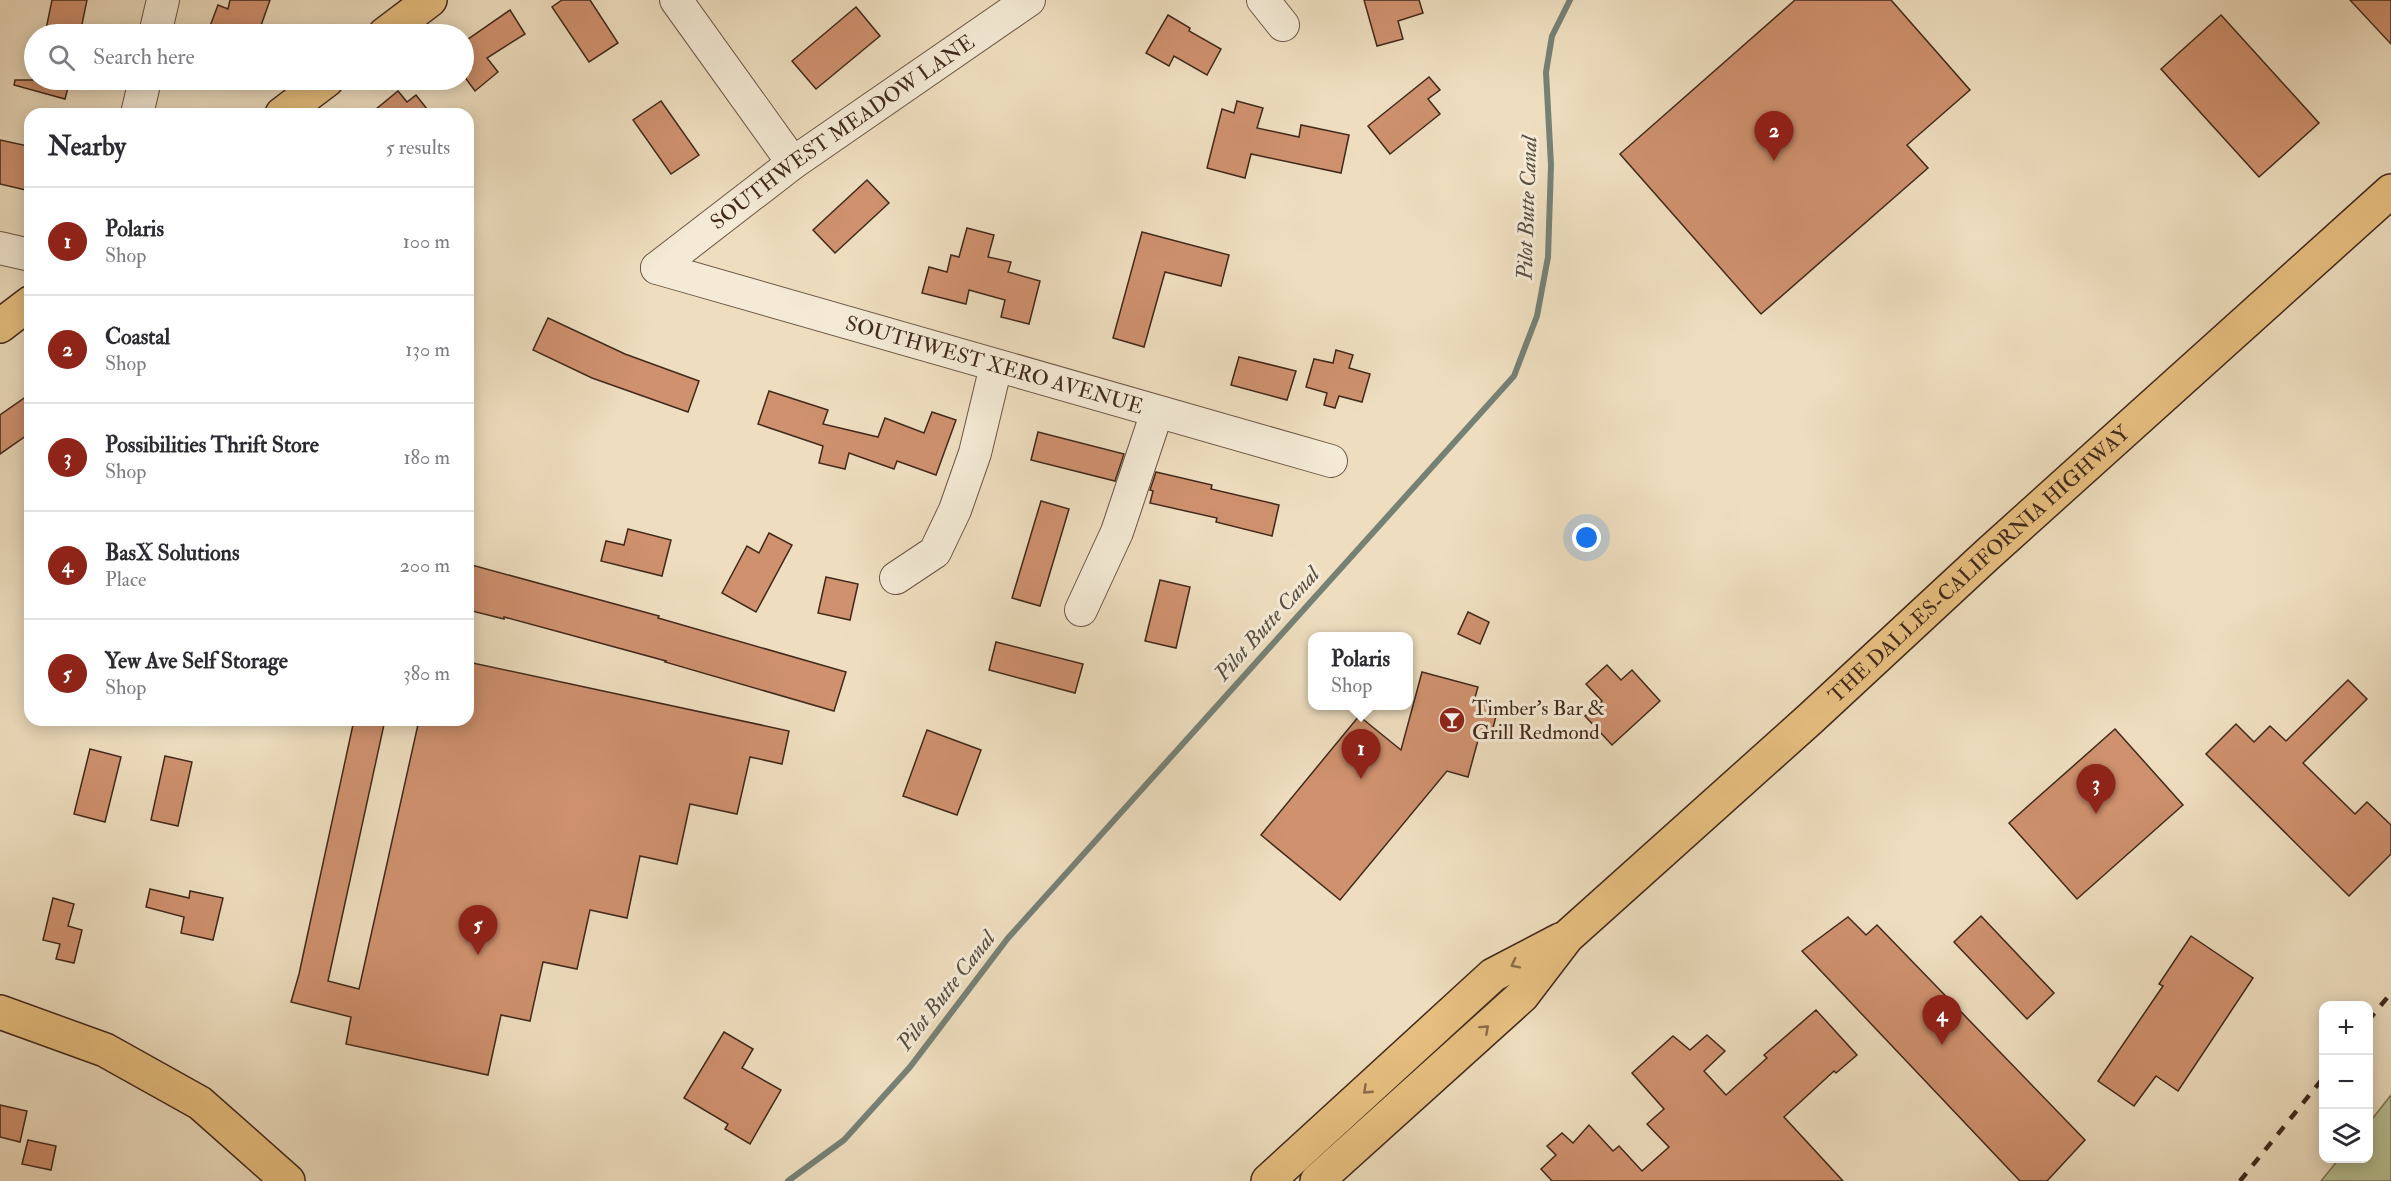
<!DOCTYPE html>
<meta charset="utf-8">
<style>
:root{--surface:#fff;--page:#f7f7f7;--text:#2b2b33;--muted:#7c7c81;--line:#e1e1e2;--accent:#8f2418}
body{margin:0;font-family:"IM FELL Double Pica",serif;background:var(--page);color:var(--text)}
.controls{position:absolute;right:18px;bottom:18px;display:grid;overflow:hidden;border-radius:12px;box-shadow:0 3px 15px #0003}
.controls button{width:54px;height:54px;display:grid;place-items:center;padding:0;border:0;border-bottom:2px solid var(--line);background:var(--surface);color:var(--text);font:30px sans-serif}
.you{position:absolute;left:1587px;top:538px;width:21px;height:21px;margin:-15px;border:4px solid #fff;border-radius:50%;background:#1a73e8;box-shadow:0 0 0 9px #1a73e833}
.badge{display:grid;place-items:center;width:39px;height:39px;border-radius:50%;background:var(--accent);color:#fff;font-size:20px;font-weight:700}
.pin{position:absolute;translate:-50% -50px;filter:drop-shadow(0 2px 3px #0008)}
.pin::after{content:'';position:absolute;top:32px;width:21px;height:18px;background:inherit;clip-path:polygon(0 0,100% 0,50% 100%)}
.popup{position:absolute;left:1308px;top:632px;width:105px;height:78px;box-sizing:border-box;display:grid;place-content:center;border-radius:12px;background:var(--surface);filter:drop-shadow(0 2px 4px #0005);font-size:20px;white-space:nowrap;color:var(--muted)}
.popup b{font-size:22px;color:var(--text)}
.popup::after{content:'';position:absolute;left:50%;top:100%;margin-left:-12px;border:12px solid transparent;border-top-color:var(--surface)}
.list{margin:0;padding:0;list-style:none}
h2{display:flex;justify-content:space-between;align-items:center;height:78px;margin:0;padding:0 24px;font-size:26px}
h2 small{font-size:20px;font-weight:400;color:var(--muted)}
.list li{display:grid;grid-template-columns:39px 1fr auto;gap:18px;align-items:center;box-sizing:border-box;height:108px;padding:0 24px;border-top:2px solid var(--line)}
.list b{display:block;font-size:22px;white-space:nowrap}
.list p{margin:0;font-size:20px;white-space:nowrap;color:var(--muted)}
.list em{font-size:20px;font-style:normal;color:var(--muted)}
.icon{flex:none;width:33px;height:33px;fill:none;stroke:currentColor;stroke-width:2;stroke-linecap:round;stroke-linejoin:round}
.map{position:relative;flex:none;width:2391px;height:1181px;overflow:hidden}
.search{position:absolute;background:var(--surface);box-shadow:0 3px 15px #0003;left:24px;top:24px;width:450px;height:66px;display:flex;align-items:center;gap:15px;box-sizing:border-box;padding:0 21px;border-radius:33px;color:var(--muted);font-size:22px}
.panel{position:absolute;background:var(--surface);box-shadow:0 3px 15px #0003;left:24px;top:108px;width:450px;height:618px;border-radius:18px}
.map>svg:first-child{display:block}
.green{fill:#b9c192;stroke:#7d7557;stroke-width:1.5}
.lines{fill:none;stroke-linecap:round;stroke-linejoin:round}
.stream{stroke:#768176;stroke-width:6}
.building{fill:#cf916e;stroke:#41291c;stroke-width:1.5}
.minor-casing{stroke:#6c5645;stroke-width:34}
.major-casing{stroke:#41291c;stroke-width:36}
.highway-casing{stroke:#41291c;stroke-width:36}
.minor{stroke:#f4ead5;stroke-width:32}
.major{stroke:#e7bf80;stroke-width:33}
.highway{stroke:#e7bf80;stroke-width:33}
.rail{stroke:#41291c;stroke-width:4.5;stroke-dasharray:10 10;stroke-linecap:butt}
.oneway{stroke:#8c6c49}
.labels{text-anchor:middle;dominant-baseline:central;stroke-width:6;stroke-linejoin:round;paint-order:stroke}
.street-label{font-size:21px;fill:#41291c;stroke:#f4ead5}
.poi-label{font-size:21px;fill:#41291c;stroke:#f4ead5;text-anchor:start}
.water-label{font-size:22px;font-style:italic;fill:#574e42;stroke:#f4ead5}
</style>
<div class="map">
<svg width="2391" height="1181" viewBox="0 0 2391 1181">
<rect width="100%" height="100%" fill="#eedebf"/>
<filter id="stains"><feTurbulence type="fractalNoise" baseFrequency=".00333" numOctaves="4"/><feColorMatrix values="0 0 0 0 .2 0 0 0 0 .09 0 0 0 0 .02 0 0 0 .5 -.17"/></filter>
<radialGradient id="worn" r=".72"><stop offset=".6" stop-color="#630" stop-opacity="0"/><stop offset="1" stop-color="#630" stop-opacity=".3"/></radialGradient>
<path class="green" d="M2391,1095v86h-70l18,-22 29,-1 1,-35z"/>
<g class="lines">
<path class="stream" d="M788,1181l56,-41 66,-73 98,-129 506,-562 23,-60 11,-59 3,-92 -5,-93 6,-36 18,-36"/>
</g>
<g class="building">
<path d="M52,0h35l-7,34h-35z"/>
<path d="M230,0h40l-12,34h-51l11,-29 10,4z"/>
<path d="M562,0h28l28,43 -29,19 -37,-55z"/>
<path d="M1364,0h55l4,13 -25,8 5,18 -26,7z"/>
<path d="M1795,0h96l79,90 -63,55 21,23 -167,146 -141,-160z"/>
<path d="M2350,0h41v44z"/>
<path d="M856,7l24,29 -64,53 -24,-28z"/>
<path d="M510,10l15,24 -38,24 11,14 -23,19 -11,-15v-34z"/>
<path d="M1168,15l22,13 -1,3 32,18 -14,26 -33,-19 -5,10 -23,-13z"/>
<path d="M2221,15l98,108 -60,54 -98,-108z"/>
<path d="M1429,77l11,13 -12,9 12,15 -50,40 -22,-28z"/>
<path d="M15,80h55l-5,19 -51,-14z"/>
<path d="M398,91l9,11 9,-7 15,19h-61z"/>
<path d="M661,101l38,54 -28,19 -38,-54z"/>
<path d="M1237,101l26,7 -6,20 42,9 2,-12 48,10 -8,38 -90,-19 -6,24 -38,-10 15,-59 12,4z"/>
<path d="M0,140l28,6 -2,9 4,1v35l-30,-7z"/>
<path d="M867,180l22,23 -54,50 -22,-23z"/>
<path d="M967,228l27,7 -6,22 23,5 -3,10 32,9 -11,43 -28,-7 4,-17 -36,-10 -3,14 -44,-11 7,-26 18,5 4,-17 8,2z"/>
<path d="M1142,232l87,23 -8,31 -56,-14 -21,75 -31,-9z"/>
<path d="M548,318l77,36 74,27 -11,31 -96,-34 -59,-28z"/>
<path d="M1336,350l17,5 -4,13 21,6 -8,28 -23,-6 -4,12 -11,-3 3,-12 -21,-6 8,-28 19,4z"/>
<path d="M1239,357l57,14 -9,29 -56,-15z"/>
<path d="M769,391l59,19 -5,14 55,13 7,-19 39,15 8,-21 24,8 -20,55 -39,-14 -3,8 -45,-16 -4,16 -26,-6 4,-17 -65,-22z"/>
<path d="M30,394v39l-30,21v-39z"/>
<path d="M1038,432l86,22 -9,27 -84,-21z"/>
<path d="M1156,472l56,13 -1,4 68,16 -7,31 -56,-14 1,-4 -67,-15 3,-12 -3,-1z"/>
<path d="M1041,501l28,8 -29,97 -28,-8z"/>
<path d="M628,529l43,11 -9,36 -61,-15 5,-20 18,4z"/>
<path d="M769,533l23,12 -36,67 -34,-19 25,-47 12,7z"/>
<path d="M468,564l191,52 -1,2 188,54 -12,39 -169,-49 1,-1 -162,-44v2l-36,-9z"/>
<path d="M826,577l32,7 -8,36 -32,-7z"/>
<path d="M1160,580l30,7 -14,61 -31,-7z"/>
<path d="M1468,612l21,10 -9,22 -22,-10z"/>
<path d="M996,642l87,22 -8,29 -86,-23z"/>
<path d="M468,662l321,69 -7,33 -32,-7 -13,57 -47,-10 -13,60 -37,-8 -13,62 -37,-8 -13,59 -34,-7 -13,59 -29,-6 -13,60 -142,-31 5,-27 -60,-15 8,-28 55,-254h31l-57,261 31,8 60,-269h49z"/>
<path d="M1607,665l14,15 11,-10 28,31 -48,44 -27,-29 17,-15 -16,-17z"/>
<path d="M1422,672l56,15 -4,14 24,7 -7,28 -11,-3 -12,44 -21,-6 -107,129 -79,-65 98,-119 42,34z"/>
<path d="M2348,680l19,19 -64,64 52,51 12,-12 24,23v29l-42,42 -143,-142 30,-30 18,18 16,-16 16,15z"/>
<path d="M2115,729l68,76 -106,94 -68,-76z"/>
<path d="M927,730l54,20 -24,65 -54,-19z"/>
<path d="M90,749l31,8 -16,65 -31,-8z"/>
<path d="M165,756l27,6 -14,64 -27,-6z"/>
<path d="M150,889l39,9 1,-7 33,7 -10,42 -32,-7 3,-16 -38,-10z"/>
<path d="M53,898l21,6 -6,22 14,4 -8,33 -18,-4 4,-15 -17,-4z"/>
<path d="M1981,916l73,77 -27,26 -73,-77z"/>
<path d="M1848,917l18,18 11,-10 208,215 -38,41h-27l-218,-230z"/>
<path d="M2191,936l62,42 -75,113 -22,-15 -22,30 -36,-25 65,-95 -4,-2z"/>
<path d="M1816,1010l41,45 -21,18 -2,-2 -50,46 59,64h-291l-11,-12 15,-14 -9,-9 15,-13 11,10 16,-18 24,26 6,-5 23,25 27,-24 -22,-23 17,-15 -32,-36 41,-37 17,14 17,-15 18,16 -21,20 22,24 41,-37 -3,-3z"/>
<path d="M724,1032l29,17 -11,19 39,22 -31,54 -25,-15 3,-5 -44,-26z"/>
<path d="M0,1105l27,6 -7,31 -20,-5z"/>
<path d="M28,1140l28,6 -5,24 -29,-6z"/>
</g>
<g class="lines">
<defs>
<g id="minor">
<path d="M676,0l117,163"/>
<path d="M1263,0l20,25"/>
<path d="M155,34l8,-34"/>
<path d="M137,114l8,-34"/>
<path d="M0,248l30,7"/>
<path id="s1" d="M657,268l674,193"/>
<path id="s2" d="M657,268l136,-105 236,-163"/>
<path d="M896,578l39,-26 20,-42 20,-57 21,-87"/>
<path d="M1081,610l36,-78 40,-120"/>
</g>
<g id="major">
<path d="M385,34l45,-34"/>
<path d="M282,114l45,-34"/>
<path d="M0,326l30,-23"/>
<path d="M0,1012l105,38 95,53 88,78"/>
</g>
<g id="highway">
<path d="M1268,1181l225,-206 67,-35"/>
<path id="s3" d="M1317,1181l205,-185 45,-59 243,-218 179,-166 402,-362"/>
</g>
</defs>
<use href="#minor" class="minor-casing"/>
<use href="#major" class="major-casing"/>
<use href="#highway" class="highway-casing"/>
<use href="#minor" class="minor"/>
<use href="#major" class="major"/>
<use href="#highway" class="highway"/>
<g class="rail">
<path d="M2368,1021l23,-28"/>
<path d="M2240,1181l84,-104"/>
</g>
</g>
<defs><path id="oneway-chevron" d="M-2-3.5L2.5 0L-2 3.5" fill="none" stroke-width="1.6" stroke-linecap="round" stroke-linejoin="round" transform="scale(1.5)"/></defs>
<g class="oneway">
<use href="#oneway-chevron" transform="translate(1515 964) rotate(153)"/>
<use href="#oneway-chevron" transform="translate(1485 1029) rotate(-42)"/>
<use href="#oneway-chevron" transform="translate(1367 1090) rotate(137)"/>
</g>
<defs>
<symbol id="bar-disc" viewBox="-11 -11 22 22"><circle r="9.5" fill="#8f2418" stroke="#f4ead5"/><path d="M-6-5H6L.8 .8V4.5H3.5V6h-7V4.5H-.8V.8Z" fill="#fff"/></symbol>
</defs>
<g fill-rule="evenodd">
<use href="#bar-disc" x="1437" y="705" width="30" height="30"/>
</g>
<g class="labels">
<g class="street-label">
<text stroke="none"><textPath href="#s2" startOffset="230">SOUTHWEST MEADOW LANE</textPath></text>
<text stroke="none"><textPath href="#s1" startOffset="351">SOUTHWEST XERO AVENUE</textPath></text>
<text stroke="none"><textPath href="#s3" startOffset="906">THE DALLES-CALIFORNIA HIGHWAY</textPath></text>
</g>
<g class="poi-label">
<text x="1472" y="708">Timber's Bar &amp;<tspan x="1472" dy="24">Grill Redmond</tspan></text>
</g>
<g class="water-label">
<text transform="translate(1527 208) rotate(-88)">Pilot Butte Canal</text>
<text transform="translate(1267 624) rotate(-48)">Pilot Butte Canal</text>
<text transform="translate(946 991) rotate(-52)">Pilot Butte Canal</text>
</g>
</g>
<rect width="100%" height="100%" filter="url(#stains)"/>
<rect width="100%" height="100%" fill="url(#worn)"/>
</svg>
<div class="controls">
<button>+</button>
<button>−</button>
<button><svg class="icon" aria-label="layers" viewBox="0 0 24 24"><path d="M12 4l9 5-9 5-9-5zM3 14l9 5 9-5"/></svg></button>
</div>
<div class="you"></div>
<div class="pin badge" style="left:1361px;top:779px">1</div>
<div class="popup"><b>Polaris</b>Shop</div>
<div class="pin badge" style="left:1774px;top:161px">2</div>
<div class="pin badge" style="left:2096px;top:814px">3</div>
<div class="pin badge" style="left:1942px;top:1045px">4</div>
<div class="pin badge" style="left:478px;top:955px">5</div>
<div class="search"><svg class="icon" aria-label="search" viewBox="0 0 24 24"><circle cx="10" cy="10" r="6"/><path d="M15 15l6 6"/></svg>Search here</div>
<section class="panel">
<h2>Nearby<small>5 results</small></h2>
<ul class="list">
<li><span class="badge">1</span><div><b>Polaris</b><p>Shop</p></div><em>100 m</em></li>
<li><span class="badge">2</span><div><b>Coastal</b><p>Shop</p></div><em>130 m</em></li>
<li><span class="badge">3</span><div><b>Possibilities Thrift Store</b><p>Shop</p></div><em>180 m</em></li>
<li><span class="badge">4</span><div><b>BasX Solutions</b><p>Place</p></div><em>200 m</em></li>
<li><span class="badge">5</span><div><b>Yew Ave Self Storage</b><p>Shop</p></div><em>380 m</em></li>
</ul>
</section>
</div>
